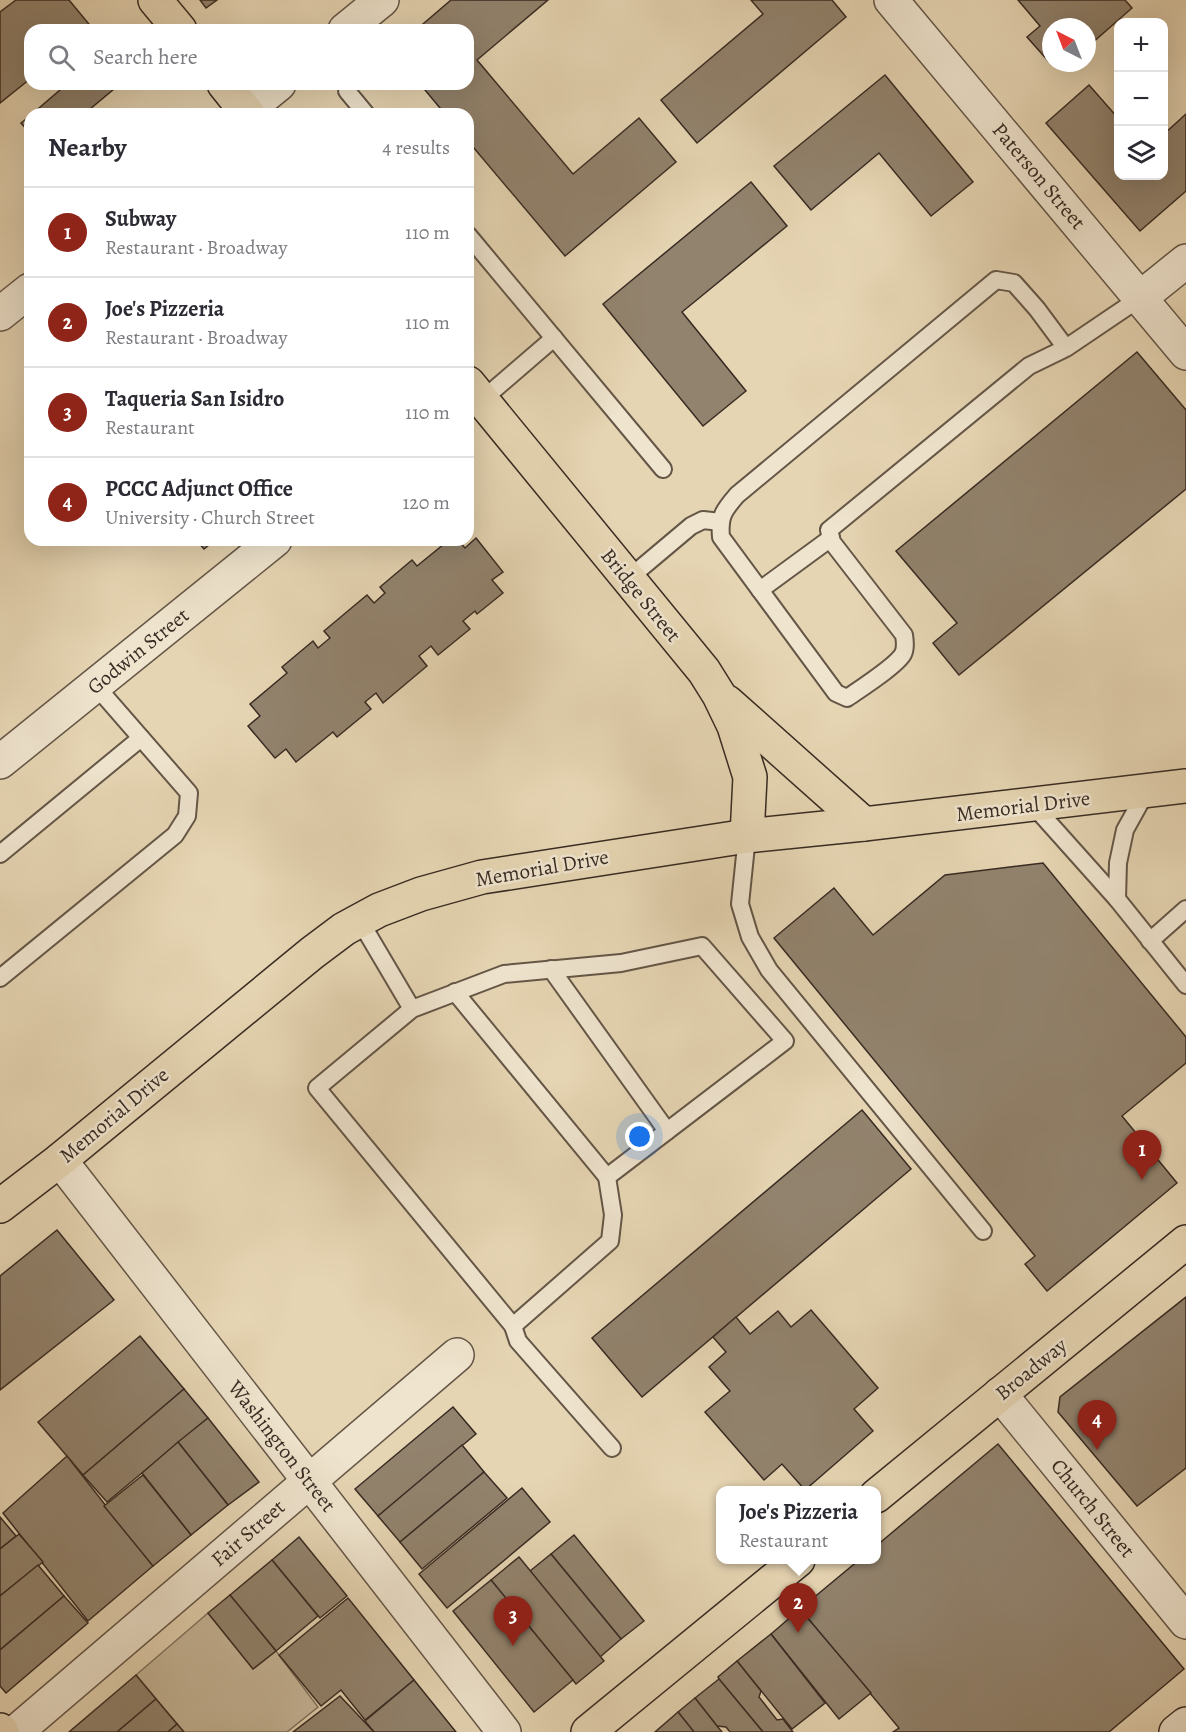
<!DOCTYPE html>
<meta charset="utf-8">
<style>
:root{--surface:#fff;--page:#f7f7f7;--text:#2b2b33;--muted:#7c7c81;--line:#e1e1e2;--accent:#8f2418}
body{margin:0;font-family:Alegreya,serif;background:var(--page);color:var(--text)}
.controls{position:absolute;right:18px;top:18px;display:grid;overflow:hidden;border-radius:12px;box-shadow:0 6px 24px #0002}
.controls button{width:54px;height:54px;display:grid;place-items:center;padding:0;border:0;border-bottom:2px solid var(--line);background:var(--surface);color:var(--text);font:30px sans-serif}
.compass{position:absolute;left:1042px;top:18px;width:54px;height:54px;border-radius:50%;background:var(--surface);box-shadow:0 6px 24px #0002;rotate:318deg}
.you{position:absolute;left:640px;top:1137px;width:21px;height:21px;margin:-15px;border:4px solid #fff;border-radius:50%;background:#1a73e8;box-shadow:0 0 0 9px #1a73e833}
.badge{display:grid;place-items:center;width:39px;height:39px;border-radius:50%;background:var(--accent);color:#fff;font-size:20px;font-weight:700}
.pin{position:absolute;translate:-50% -50px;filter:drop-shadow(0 2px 3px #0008)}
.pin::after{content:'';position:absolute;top:32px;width:21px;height:18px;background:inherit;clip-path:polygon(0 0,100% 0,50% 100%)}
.popup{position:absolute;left:716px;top:1486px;width:165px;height:78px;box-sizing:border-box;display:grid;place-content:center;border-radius:12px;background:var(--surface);filter:drop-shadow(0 2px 4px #0005);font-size:20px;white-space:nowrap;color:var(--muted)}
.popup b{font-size:22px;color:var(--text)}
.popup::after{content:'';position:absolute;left:50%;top:100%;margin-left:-12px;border:12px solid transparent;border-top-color:var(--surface)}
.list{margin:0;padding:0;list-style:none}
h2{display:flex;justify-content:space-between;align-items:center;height:78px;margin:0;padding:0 24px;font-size:26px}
h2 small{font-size:20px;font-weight:400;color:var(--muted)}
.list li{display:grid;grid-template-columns:39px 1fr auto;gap:18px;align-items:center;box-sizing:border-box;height:90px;padding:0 24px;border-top:2px solid var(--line)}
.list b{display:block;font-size:22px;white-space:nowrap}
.list p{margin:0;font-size:20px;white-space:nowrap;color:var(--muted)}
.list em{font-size:20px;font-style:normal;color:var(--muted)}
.icon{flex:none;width:33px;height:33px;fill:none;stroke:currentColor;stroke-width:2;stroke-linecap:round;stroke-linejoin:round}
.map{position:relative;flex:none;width:1186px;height:1732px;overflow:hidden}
.search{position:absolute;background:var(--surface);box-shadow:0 6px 24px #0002;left:24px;top:24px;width:450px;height:66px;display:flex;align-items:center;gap:15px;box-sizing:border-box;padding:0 21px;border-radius:18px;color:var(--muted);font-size:22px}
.panel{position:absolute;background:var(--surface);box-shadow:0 6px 24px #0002;left:24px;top:108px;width:450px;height:438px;border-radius:18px}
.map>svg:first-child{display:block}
.green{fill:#c8b89b;stroke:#80725f;stroke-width:1.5}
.building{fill:#92836e;stroke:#382b23;stroke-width:1.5}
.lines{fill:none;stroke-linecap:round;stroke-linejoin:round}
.lane-casing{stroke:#645647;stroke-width:20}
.street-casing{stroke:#645647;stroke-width:36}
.secondary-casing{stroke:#382b23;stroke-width:36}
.primary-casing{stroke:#382b23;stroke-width:36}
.lane{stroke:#efe4ce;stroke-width:16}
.street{stroke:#efe4ce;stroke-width:33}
.secondary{stroke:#efe4ce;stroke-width:33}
.primary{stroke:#e6d5b3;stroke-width:33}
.labels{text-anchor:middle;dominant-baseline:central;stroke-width:5;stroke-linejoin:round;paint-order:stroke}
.street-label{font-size:21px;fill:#382b23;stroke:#efe4ce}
</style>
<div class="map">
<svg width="1186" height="1732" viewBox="0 0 1186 1732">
<rect width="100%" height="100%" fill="#e6d5b3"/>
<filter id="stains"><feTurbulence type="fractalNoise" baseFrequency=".00333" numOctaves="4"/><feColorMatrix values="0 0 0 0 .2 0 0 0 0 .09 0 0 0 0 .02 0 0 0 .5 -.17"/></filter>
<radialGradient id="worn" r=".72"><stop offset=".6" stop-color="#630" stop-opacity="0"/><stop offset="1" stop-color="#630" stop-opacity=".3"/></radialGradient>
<path class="green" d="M208,1613l45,56 23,-18 42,56 -31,25h-103l-48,-57z"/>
<g class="building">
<path d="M16,0h53l24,29 -63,1v49l-30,24v-91z"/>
<path d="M200,0h17l-11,8z"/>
<path d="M451,0h97l-71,60 96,114 66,-56 37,44 -111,94 -97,-115v-27h-23l-25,-30h48v-54h-52z"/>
<path d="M751,0h81l14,17 -149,126 -36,-43 102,-86z"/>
<path d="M1018,0h107l7,8 -41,36 -4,-4v-13h-36v33l-2,2 -22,-25 13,-11z"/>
<path d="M885,75l88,107 -42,34 -52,-63 -68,57 -37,-44z"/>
<path d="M67,84h53l-36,30h-52z"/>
<path d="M1089,85l29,33v58h46v-42l22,-20v77l-46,40 -94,-108z"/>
<path d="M30,116v17l-9,-10z"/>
<path d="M751,182l36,44 -105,86 64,79 -43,35 -100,-122z"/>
<path d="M1137,352l49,58v79l-227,186 -26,-32 24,-20 -61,-72z"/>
<path d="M476,538l27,34 -11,8 11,13 -26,21 -2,-3 -12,10 7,8 -32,26 -7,-9 -12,10 8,10 -44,37 -7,-10 -11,9 6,7 -34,28 -4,-5 -37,30 -10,-13 -11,9 -27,-32 12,-10 -10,-12 37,-31 -5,-6 31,-26 5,7 12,-10 -6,-7 43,-36 7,8 11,-10 -5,-6 32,-27 5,6 32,-26h9l7,8z"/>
<path d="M196,540h19l-11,9z"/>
<path d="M1043,863l143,174v26l-64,53 55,67 -130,108 -22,-27 10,-8 -261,-318 60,-50 39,47 72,-60z"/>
<path d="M862,1110l49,59 -269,228 -50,-59z"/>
<path d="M57,1230l57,70 -114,90v-114z"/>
<path d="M1186,1297v171l-49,38 -79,-94 2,-15z"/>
<path d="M811,1310l67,78 -24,21 19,22 -68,59 -23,-26 -18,16 -59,-68 25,-21 -21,-24 17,-15 -13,-15 23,-20 14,17 28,-23 13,16z"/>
<path d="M140,1336l44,53 -101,86 -45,-53z"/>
<path d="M184,1389l24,29 -101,84 -24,-27z"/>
<path d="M453,1407l23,27 -98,82 -23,-27z"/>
<path d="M208,1418l51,64 -31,23 -50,-63z"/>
<path d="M178,1442l50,63 -37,30 -49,-62z"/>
<path d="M998,1444l186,225 -75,63h-216l6,-4 -99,-119 59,-49h17v-14z"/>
<path d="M462,1445l22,27 -84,70 -22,-26z"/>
<path d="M67,1456l86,110 -65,55 -85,-108z"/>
<path d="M484,1472l23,26 -85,71 -22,-27z"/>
<path d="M143,1475l48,60 -38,31 -49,-60z"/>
<path d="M522,1488l28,34 -103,86 -28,-34z"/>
<path d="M0,1517l16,19 -16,13z"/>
<path d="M19,1534l24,28 -43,34v-47z"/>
<path d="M574,1535l70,86 -23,18 -70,-85z"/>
<path d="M299,1537l48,59 -27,22 -48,-58z"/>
<path d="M551,1554l70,85 -21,18 -70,-86z"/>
<path d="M519,1557l85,104 -28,23 -85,-104z"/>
<path d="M272,1560l46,56 -42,35 -46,-56z"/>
<path d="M38,1565l26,31 -64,54v-54z"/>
<path d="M491,1580l82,100 -39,32 -81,-101z"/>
<path d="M230,1595l46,56 -23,18 -45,-56z"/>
<path d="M64,1596l24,27 -82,70 -6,-7v-36z"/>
<path d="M348,1598l66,82 -49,40 -24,-30 -20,16 -42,-51z"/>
<path d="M800,1609l71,84 -32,26 -68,-85z"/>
<path d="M771,1634l54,69 -33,26 -55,-68z"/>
<path d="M737,1661l24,30 -2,6 18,23 6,-1 10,13h-30l-44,-53 -1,-2z"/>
<path d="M136,1675l20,24 -39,33h-48z"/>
<path d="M719,1679l44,53h-33l-4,-5 -9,-1 -22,-28z"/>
<path d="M414,1680l42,52h-82l-9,-11z"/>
<path d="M340,1696l34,36h-81z"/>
<path d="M695,1698l22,28 5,6h-28l-16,-20z"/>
<path d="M156,1699l21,25 -9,8h-51z"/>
<path d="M678,1712l16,20h-39z"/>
<path d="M177,1724l7,8h-16z"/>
</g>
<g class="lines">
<defs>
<g id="lane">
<path d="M347,91l19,23"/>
<path d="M468,235l195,234"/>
<path d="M1066,348l-29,-39 -23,-26 -18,-3 -259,215c-13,15 -18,21 -16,42l115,156 11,5c13,-9 49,-32 56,-44 3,-6 2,-13 1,-19l-72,-93 -3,-12 200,-164 37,-18 74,-50"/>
<path d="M482,400l72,-62"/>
<path d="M628,579l63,-53 12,-6 18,2"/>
<path d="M760,590l71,-52"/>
<path d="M1033,805l84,94 69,86"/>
<path d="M747,836l-7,68 10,33 19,33 214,261"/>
<path d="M0,854l141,-116"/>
<path d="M1117,899l1,-36 7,-33 21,-38"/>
<path d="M360,921l52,88 92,-35 117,-11 81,-17 83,95 -178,136 6,38 -3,26 -97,85 -196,-238 95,-79"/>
<path d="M1150,941l36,-32"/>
<path d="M551,969l116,162"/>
<path d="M0,978l175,-143 12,-19 2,-23 -94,-108"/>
<path d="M455,992l152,185"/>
<path d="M513,1326l5,15 94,107"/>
</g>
<g id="street">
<path d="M891,0l295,353"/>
<path d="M345,30l37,-30"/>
<path d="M242,114l37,-30"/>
<path d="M1140,298l46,-37"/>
<path d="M0,314l30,-24"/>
<path d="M0,762l275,-222"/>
<path d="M60,1160l444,572"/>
<path d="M1000,1394l186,228"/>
<path d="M16,1732l441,-377"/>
</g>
<path id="secondary" d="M1176,1732l10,-8"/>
<g id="primary">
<path d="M155,0l25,30"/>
<path d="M224,84l24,30"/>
<path d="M468,383l236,288 15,24 15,31 16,51 -3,59"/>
<path d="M727,702l137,122"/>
<path d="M0,1206l60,-46 252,-207 32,-24 35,-19 42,-16 61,-17 265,-41 117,-12 322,-38"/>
<path d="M876,1496l310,-254"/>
<path d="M0,1730l2,2"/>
<path d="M588,1732l210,-172"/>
</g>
</defs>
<use href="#lane" class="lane-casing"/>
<use href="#street" class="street-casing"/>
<use href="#secondary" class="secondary-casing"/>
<use href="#primary" class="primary-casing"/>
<use href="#lane" class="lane"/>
<use href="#street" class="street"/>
<use href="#secondary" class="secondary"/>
<use href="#primary" class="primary"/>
</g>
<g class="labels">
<g class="street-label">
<text transform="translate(1039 176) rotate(50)">Paterson Street</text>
<text transform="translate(641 595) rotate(51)">Bridge Street</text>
<text transform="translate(138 651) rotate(-39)">Godwin Street</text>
<text transform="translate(1023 806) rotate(-7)">Memorial Drive</text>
<text transform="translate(542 868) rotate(-10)">Memorial Drive</text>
<text transform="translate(114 1115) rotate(-40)">Memorial Drive</text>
<text transform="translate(1031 1369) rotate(-39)">Broadway</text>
<text transform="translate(282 1446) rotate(52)">Washington Street</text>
<text transform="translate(1093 1508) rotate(51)">Church Street</text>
<text transform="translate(248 1533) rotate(-41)">Fair Street</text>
</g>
</g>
<rect width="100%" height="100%" filter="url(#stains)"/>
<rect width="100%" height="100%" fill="url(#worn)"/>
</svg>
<div class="controls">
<button>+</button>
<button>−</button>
<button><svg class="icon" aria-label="layers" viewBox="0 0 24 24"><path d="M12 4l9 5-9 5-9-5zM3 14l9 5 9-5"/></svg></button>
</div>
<svg class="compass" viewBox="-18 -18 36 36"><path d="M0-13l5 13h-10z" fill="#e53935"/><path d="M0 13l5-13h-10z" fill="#7c7c81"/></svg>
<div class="you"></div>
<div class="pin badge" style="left:1142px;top:1180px">1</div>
<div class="pin badge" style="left:798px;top:1633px">2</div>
<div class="popup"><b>Joe's Pizzeria</b>Restaurant</div>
<div class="pin badge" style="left:513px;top:1646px">3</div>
<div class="pin badge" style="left:1097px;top:1450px">4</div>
<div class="search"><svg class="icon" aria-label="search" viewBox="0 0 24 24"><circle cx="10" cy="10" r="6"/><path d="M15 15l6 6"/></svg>Search here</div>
<section class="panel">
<h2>Nearby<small>4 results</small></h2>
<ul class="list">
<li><span class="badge">1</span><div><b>Subway</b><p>Restaurant · Broadway</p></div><em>110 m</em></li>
<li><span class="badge">2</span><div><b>Joe's Pizzeria</b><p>Restaurant · Broadway</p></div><em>110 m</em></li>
<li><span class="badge">3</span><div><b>Taqueria San Isidro</b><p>Restaurant</p></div><em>110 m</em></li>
<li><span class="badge">4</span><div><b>PCCC Adjunct Office</b><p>University · Church Street</p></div><em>120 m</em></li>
</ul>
</section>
</div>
